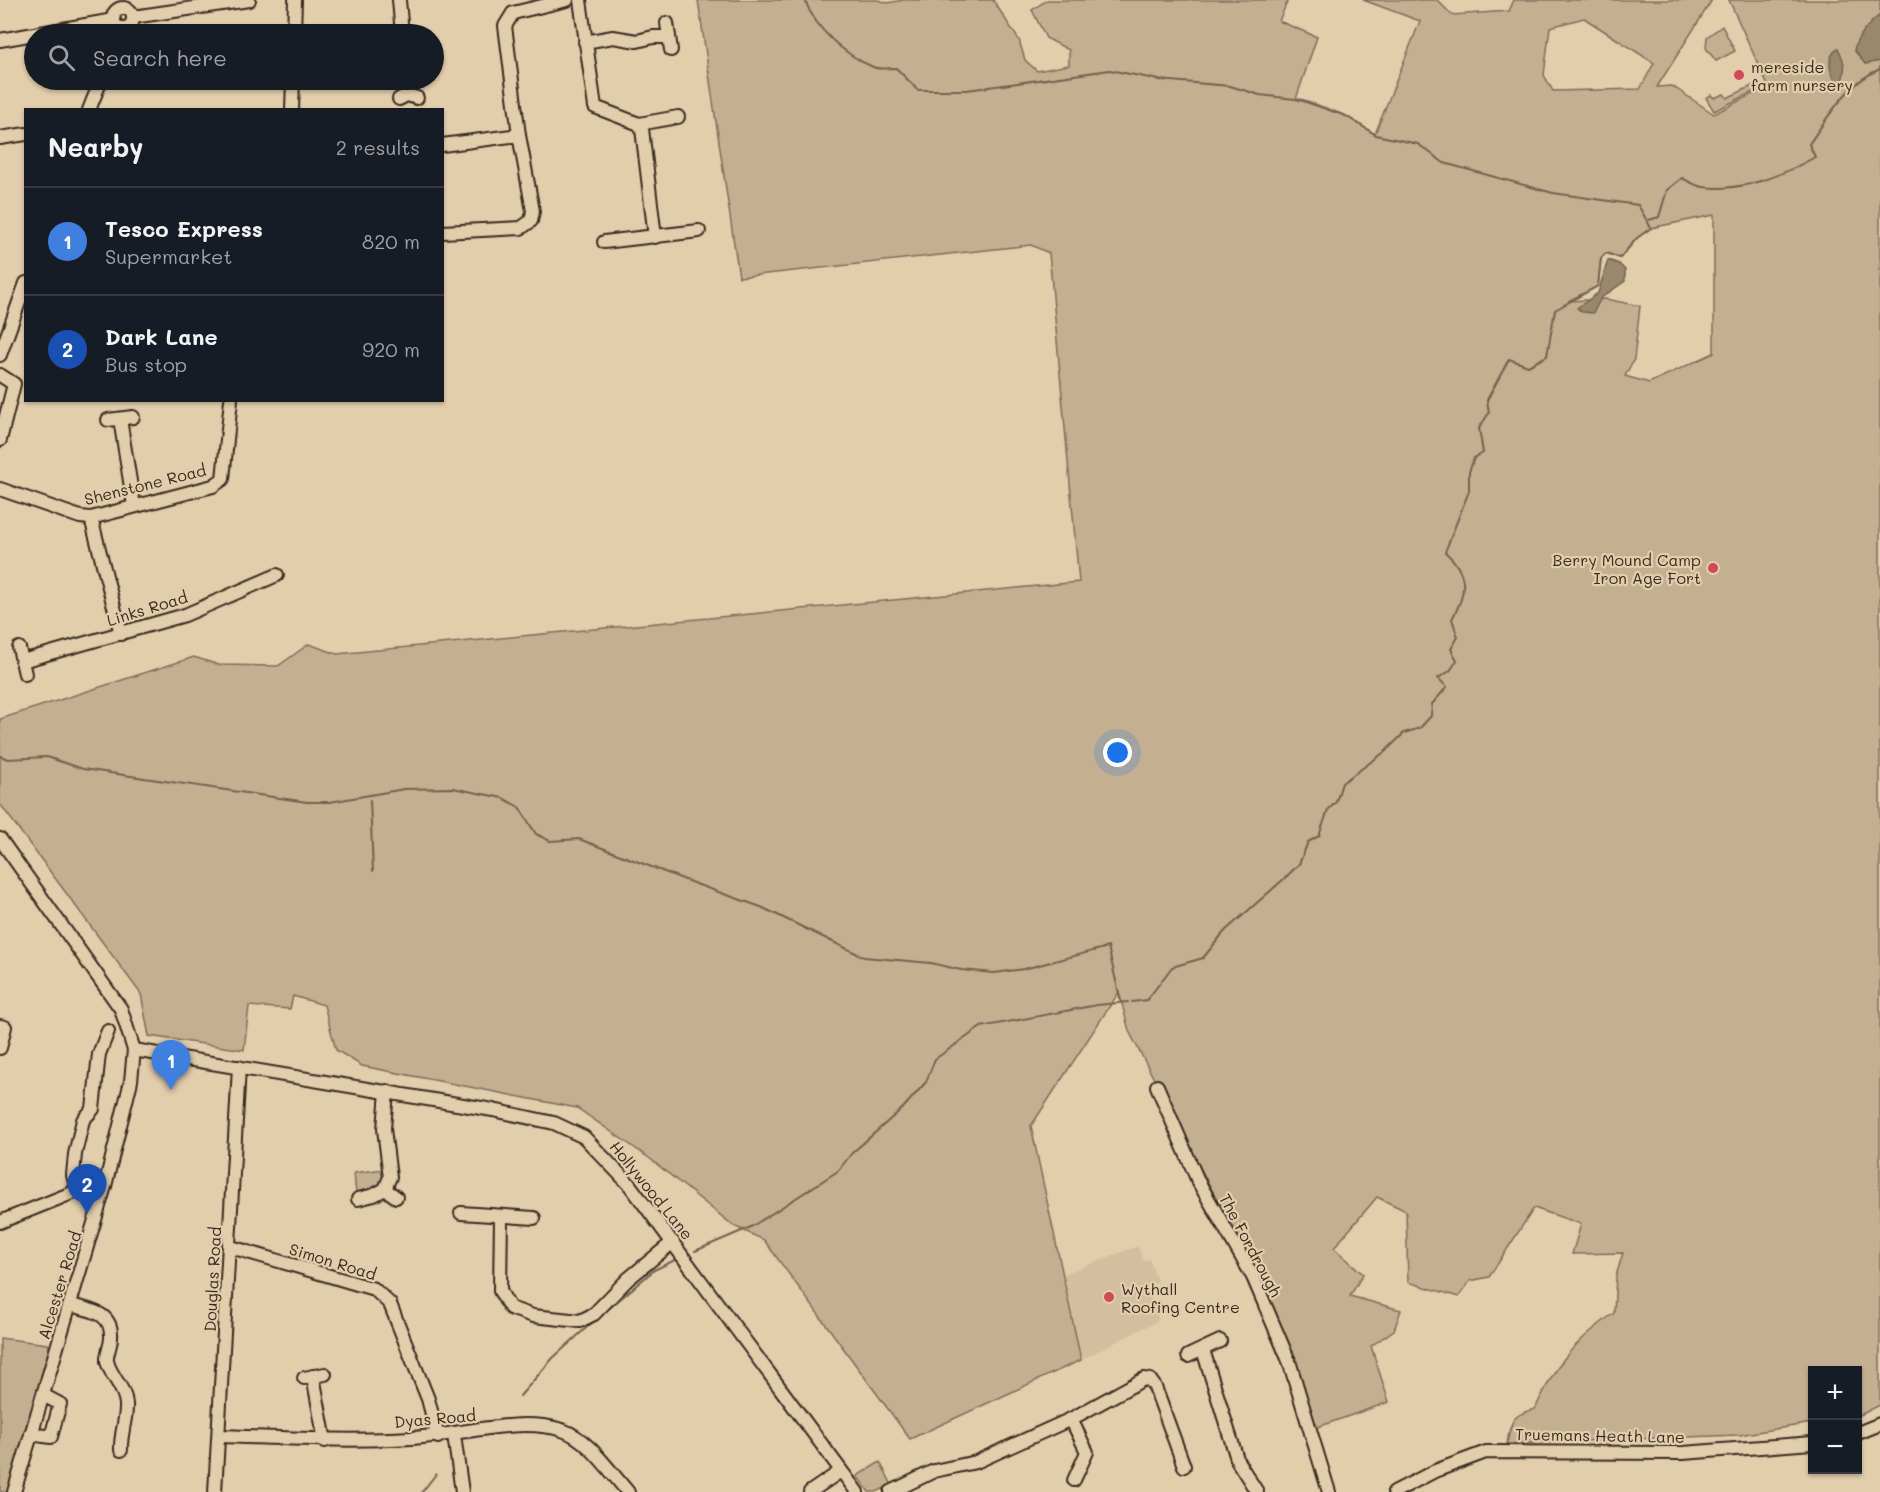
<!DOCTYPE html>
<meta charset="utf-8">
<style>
:root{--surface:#171b24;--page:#242831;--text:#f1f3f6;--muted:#9ea1a6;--line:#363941;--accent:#0b8043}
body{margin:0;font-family:Mali,sans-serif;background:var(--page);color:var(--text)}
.controls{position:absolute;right:18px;bottom:18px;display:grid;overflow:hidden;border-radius:0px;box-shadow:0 2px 4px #0004}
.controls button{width:54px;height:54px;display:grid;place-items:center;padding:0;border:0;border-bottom:2px solid var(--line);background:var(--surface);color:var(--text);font:30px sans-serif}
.you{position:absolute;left:1118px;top:753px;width:21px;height:21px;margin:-15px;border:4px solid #fff;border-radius:50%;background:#1a73e8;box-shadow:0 0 0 9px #1a73e833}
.badge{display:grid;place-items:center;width:39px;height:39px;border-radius:50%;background:var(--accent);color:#fff;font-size:20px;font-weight:700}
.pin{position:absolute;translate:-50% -50px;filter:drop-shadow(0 2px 3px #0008)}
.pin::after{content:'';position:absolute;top:32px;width:21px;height:18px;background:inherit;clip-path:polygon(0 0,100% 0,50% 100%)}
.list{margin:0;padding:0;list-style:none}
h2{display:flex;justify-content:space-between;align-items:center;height:78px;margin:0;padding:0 24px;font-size:26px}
h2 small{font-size:20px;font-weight:400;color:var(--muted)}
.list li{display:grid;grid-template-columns:39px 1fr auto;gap:18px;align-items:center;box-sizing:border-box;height:108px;padding:0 24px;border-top:2px solid var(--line)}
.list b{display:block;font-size:22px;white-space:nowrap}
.list p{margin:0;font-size:20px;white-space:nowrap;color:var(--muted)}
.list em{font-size:20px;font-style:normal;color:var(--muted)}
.icon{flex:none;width:33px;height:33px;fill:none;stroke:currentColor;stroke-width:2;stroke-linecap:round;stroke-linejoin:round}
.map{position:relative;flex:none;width:1880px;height:1492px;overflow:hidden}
.search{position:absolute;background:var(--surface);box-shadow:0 2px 4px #0004;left:24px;top:24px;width:420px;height:66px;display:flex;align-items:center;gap:15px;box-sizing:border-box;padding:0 21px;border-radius:33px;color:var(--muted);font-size:22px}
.panel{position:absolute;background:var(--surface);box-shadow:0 2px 4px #0004;left:24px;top:108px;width:420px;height:294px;border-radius:0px}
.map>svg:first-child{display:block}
.built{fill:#d3be9f}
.green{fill:#c4af92;stroke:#806c58;stroke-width:1.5;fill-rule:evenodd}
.water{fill:#9a876e;stroke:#74624e;stroke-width:1.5}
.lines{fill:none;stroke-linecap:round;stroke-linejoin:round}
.stream{stroke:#74624e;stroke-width:2}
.minor-casing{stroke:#3b2a1e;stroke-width:16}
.minor{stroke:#e2cdac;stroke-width:12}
.poi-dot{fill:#d1495b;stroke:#e2cdac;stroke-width:2}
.labels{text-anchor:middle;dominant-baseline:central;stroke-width:4.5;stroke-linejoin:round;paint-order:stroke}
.poi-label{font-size:16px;fill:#3b2a1e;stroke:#e2cdac;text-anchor:start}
.street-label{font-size:16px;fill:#3b2a1e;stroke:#e2cdac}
</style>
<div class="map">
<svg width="1880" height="1492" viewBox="0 0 1880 1492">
<rect width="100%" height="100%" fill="#e2cdac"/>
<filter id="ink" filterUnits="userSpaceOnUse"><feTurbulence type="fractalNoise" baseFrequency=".0167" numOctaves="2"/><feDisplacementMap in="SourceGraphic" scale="12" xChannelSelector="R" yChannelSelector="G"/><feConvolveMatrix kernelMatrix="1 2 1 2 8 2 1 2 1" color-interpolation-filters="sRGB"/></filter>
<g filter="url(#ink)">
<path class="built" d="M1138,1246l5,15 6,-2 9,23 -12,5 13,33 -78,40 -17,-86z"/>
<g class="green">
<path d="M698,0h180l10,3 15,-3h90l26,40 6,20 12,11 32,-6v-15l-23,-12 -14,-28 15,-10h241l-9,21 38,16 -21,62 50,17 29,18 45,-113 -57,-21h74l15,15 57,-4 5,-11h198l-55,87 15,-1 42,28 54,-28 -39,-86h151v15l-21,23 6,26 15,-3v1344l-22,11v-46h-46v53l-73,12 -232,9c4,-23 4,-29 28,-35 23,-48 36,-64 79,-96l2,-37 7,-23 -51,1 9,-30 -47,-16 -45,69 -19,4 -11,16 -51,-15 -2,-71 -29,-14 -43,51 29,26 -13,22 51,14 -7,20 -23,16 18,56 -77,27 -16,-66 -56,-119 -111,-213 -10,-39 -88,134 50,234 -171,79 -146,-199 -30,-14 -85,-68 -72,-50 -215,-42 -26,-16 -12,-45 -31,-9 -3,13 -41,-3 -5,44 -95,-14 -8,-42 -141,-190v-85l194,-62 25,8 59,1 31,-22 28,10 742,-72 -30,-329 -18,-8 -292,32zM1584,18l70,45 -14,26 -87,2 -9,-16 6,-48zM1714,215v138l-65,30 -24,-7 9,-17 6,-53 -34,-7 -38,2 30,-15 3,-28 5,-5 14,5 17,-20 14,-10z"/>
<path d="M1722,26l13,25 -19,10 -10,-13 1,-11z"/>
<path d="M1754,85l3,5 -43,21 -8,-13 5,-3 3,3 10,-4 3,4z"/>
<path d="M384,1169l1,9 -5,9 -24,7 -2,-21z"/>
<path d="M0,1338l48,6 1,3 -4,24 -37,121h-8z"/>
<path d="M880,1462l12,23 -16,7h-7l-12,-16z"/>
</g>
<g class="water">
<path d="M1880,15v46l-15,3 -11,-14c2,-12 17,-29 26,-35z"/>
<path d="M1838,48c7,14 10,25 0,38 -7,-13 -14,-27 0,-38z"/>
<path d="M1608,260l11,4 6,6v11l-24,17 -8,15 -11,-1 -5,-4 21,-15z"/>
</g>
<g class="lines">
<g class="stream">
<path d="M805,0c10,29 40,55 68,67 6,3 16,1 23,1l22,22h49l143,-20 49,10 71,6 30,9 43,5 43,16 30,19 42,9 26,19 109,30 85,12 13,23 -14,10 -17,20 -14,-5 -5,5 -3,28 -43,24 -8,46 -19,10 -19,-7 -22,41 2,13 -10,15 4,25 -9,5 -5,14v19l-24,61c24,21 22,41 7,67l6,18 -7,12 6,11 -7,11 -12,7 9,9 -15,17 -1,12 -11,12 -16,5 -18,18 -44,32 -6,19 -8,8 -9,26 -11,6 -9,22 -14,14 -60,53 -22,27 -31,9 -25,33 -15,2"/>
<path d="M1649,220l10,-3 8,-27 15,-12c6,3 14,8 21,9 38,5 80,-12 112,-30l-6,-13c19,-27 39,-62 71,-75"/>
<path d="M0,756l8,3 39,-2 36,12 224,33h23l74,-13 49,-1 50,10 16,9 17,27 14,7 29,-2 114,44 68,24 103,50 67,6 30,7 33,3 30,-4 84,-22 13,55"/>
<path d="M370,800l3,71"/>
<path d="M695,1251l56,-24 87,-56 14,-18 52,-46 22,-25 9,-23 46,-32 116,-22 31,-3"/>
<path d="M605,1312l49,-42 21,-10"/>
<path d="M520,1396l33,-38 43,-39"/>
<path d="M422,1492l14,-18"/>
</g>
<defs>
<g id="minor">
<path d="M399,0l3,34"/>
<path d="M580,0l15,107 44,17 3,5 13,108"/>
<circle cx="123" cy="18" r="10"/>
<path d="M133,17l116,-17"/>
<path d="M667,23l4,27"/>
<path d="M294,34l1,-34"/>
<path d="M0,40l114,-20"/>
<path d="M585,42l28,-5 24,4 16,-4h16"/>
<path d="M406,80l1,15"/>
<path d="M399,99l8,-4 10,3"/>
<path d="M89,110l12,-30"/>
<path d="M292,110l1,-30"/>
<path d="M639,124l39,-7"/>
<path d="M0,138l26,-4"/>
<path d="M442,145l77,-10"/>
<path d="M442,232l79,-4 10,-7 2,-10 -14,-76 -14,-109 8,-13 54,-13"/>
<path d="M604,242l95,-11"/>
<path d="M0,355l26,-72"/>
<path d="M0,375l14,9 -14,56"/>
<path d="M120,419l14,87"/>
<path d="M108,420l25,-3"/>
<path d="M0,489l80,28 11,1 122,-32 10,-7 8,-79"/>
<path d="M91,518l30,116"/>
<path d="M19,648l6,26"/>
<path d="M22,661l163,-46 92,-40"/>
<path d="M0,839l121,170 13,41 -3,31 -26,105 -91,306"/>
<path d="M0,1026l5,1 -5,21"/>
<path d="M134,1050l359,60 61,13 30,14 45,47 228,308"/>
<path d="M1157,1086l41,95 55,96 36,84 40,131"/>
<path d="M385,1189l11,8"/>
<path d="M77,1191l-4,-16 2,-21 8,-34 10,-11 6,-55 9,-23"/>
<path d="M358,1199l16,-4 11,-6 5,-12 -6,-48 3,-38"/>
<path d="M461,1213l73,5"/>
<path d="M501,1216l-1,75 10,17 23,8 47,5 14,-7 34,-35 45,-37"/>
<path d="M0,1222l77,-31 28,-5"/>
<path d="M231,1247l143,42 16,15 38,95 10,38"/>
<path d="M70,1305c20,5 43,7 41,33 0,7 -5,17 -4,23 3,15 18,26 19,43 1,15 -6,30 -5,46"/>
<path d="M1203,1350l35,112 19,30"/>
<path d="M1188,1356l32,-15"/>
<path d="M313,1376l12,65"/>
<path d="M304,1378l21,-4"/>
<path d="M1071,1419l16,33 -13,28"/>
<path d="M1858,1433l22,-9"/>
<path d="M31,1434l20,3 9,-33 -17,-9"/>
<path d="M454,1435l8,57"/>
<path d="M219,1436c64,2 128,6 192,2 46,-2 107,-22 151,-8 26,8 48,42 66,62"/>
<path d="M215,1492l24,-425"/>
<path d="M810,1492l31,-21"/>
<path d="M891,1492l43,-21 42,-9 95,-43 73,-40 6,1 5,7 29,79"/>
<path d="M1394,1492l41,-21 51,-19 197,1 129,-10"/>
</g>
</defs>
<use href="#minor" class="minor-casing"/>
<use href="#minor" class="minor"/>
</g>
</g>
<g class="poi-dot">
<circle cx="1739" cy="75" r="6"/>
<circle cx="1713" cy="568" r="6"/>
<circle cx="1109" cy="1297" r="6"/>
</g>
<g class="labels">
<g class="poi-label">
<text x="1751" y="66">mereside<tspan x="1751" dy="18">farm nursery</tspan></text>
<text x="1701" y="559" text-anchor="end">Berry Mound Camp<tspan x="1701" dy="18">Iron Age Fort</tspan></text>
<text x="1121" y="1288">Wythall<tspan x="1121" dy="18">Roofing Centre</tspan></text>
</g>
<g class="street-label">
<text transform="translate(145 484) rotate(-14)">Shenstone Road</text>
<text transform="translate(147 608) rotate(-17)">Links Road</text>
<text transform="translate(652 1190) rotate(51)">Hollywood Lane</text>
<text transform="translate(1251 1245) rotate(62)">The Fordrough</text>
<text transform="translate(333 1261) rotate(17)">Simon Road</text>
<text transform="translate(212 1279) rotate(-87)">Douglas Road</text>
<text transform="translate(59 1285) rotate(-73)">Alcester Road</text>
<text transform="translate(435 1418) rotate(-5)">Dyas Road</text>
<text transform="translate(1600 1435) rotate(1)">Truemans Heath Lane</text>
</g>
</g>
</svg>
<div class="controls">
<button>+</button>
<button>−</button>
</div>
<div class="you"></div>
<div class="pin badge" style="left:171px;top:1090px;background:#3f7fe0">1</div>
<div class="pin badge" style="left:87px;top:1214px;background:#1a4fb4">2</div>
<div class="search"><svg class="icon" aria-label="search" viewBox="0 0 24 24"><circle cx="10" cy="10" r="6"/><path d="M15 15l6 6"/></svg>Search here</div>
<section class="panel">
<h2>Nearby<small>2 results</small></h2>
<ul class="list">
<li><span class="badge" style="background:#3f7fe0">1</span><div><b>Tesco Express</b><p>Supermarket</p></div><em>820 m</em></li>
<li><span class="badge" style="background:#1a4fb4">2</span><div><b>Dark Lane</b><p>Bus stop</p></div><em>920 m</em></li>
</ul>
</section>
</div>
